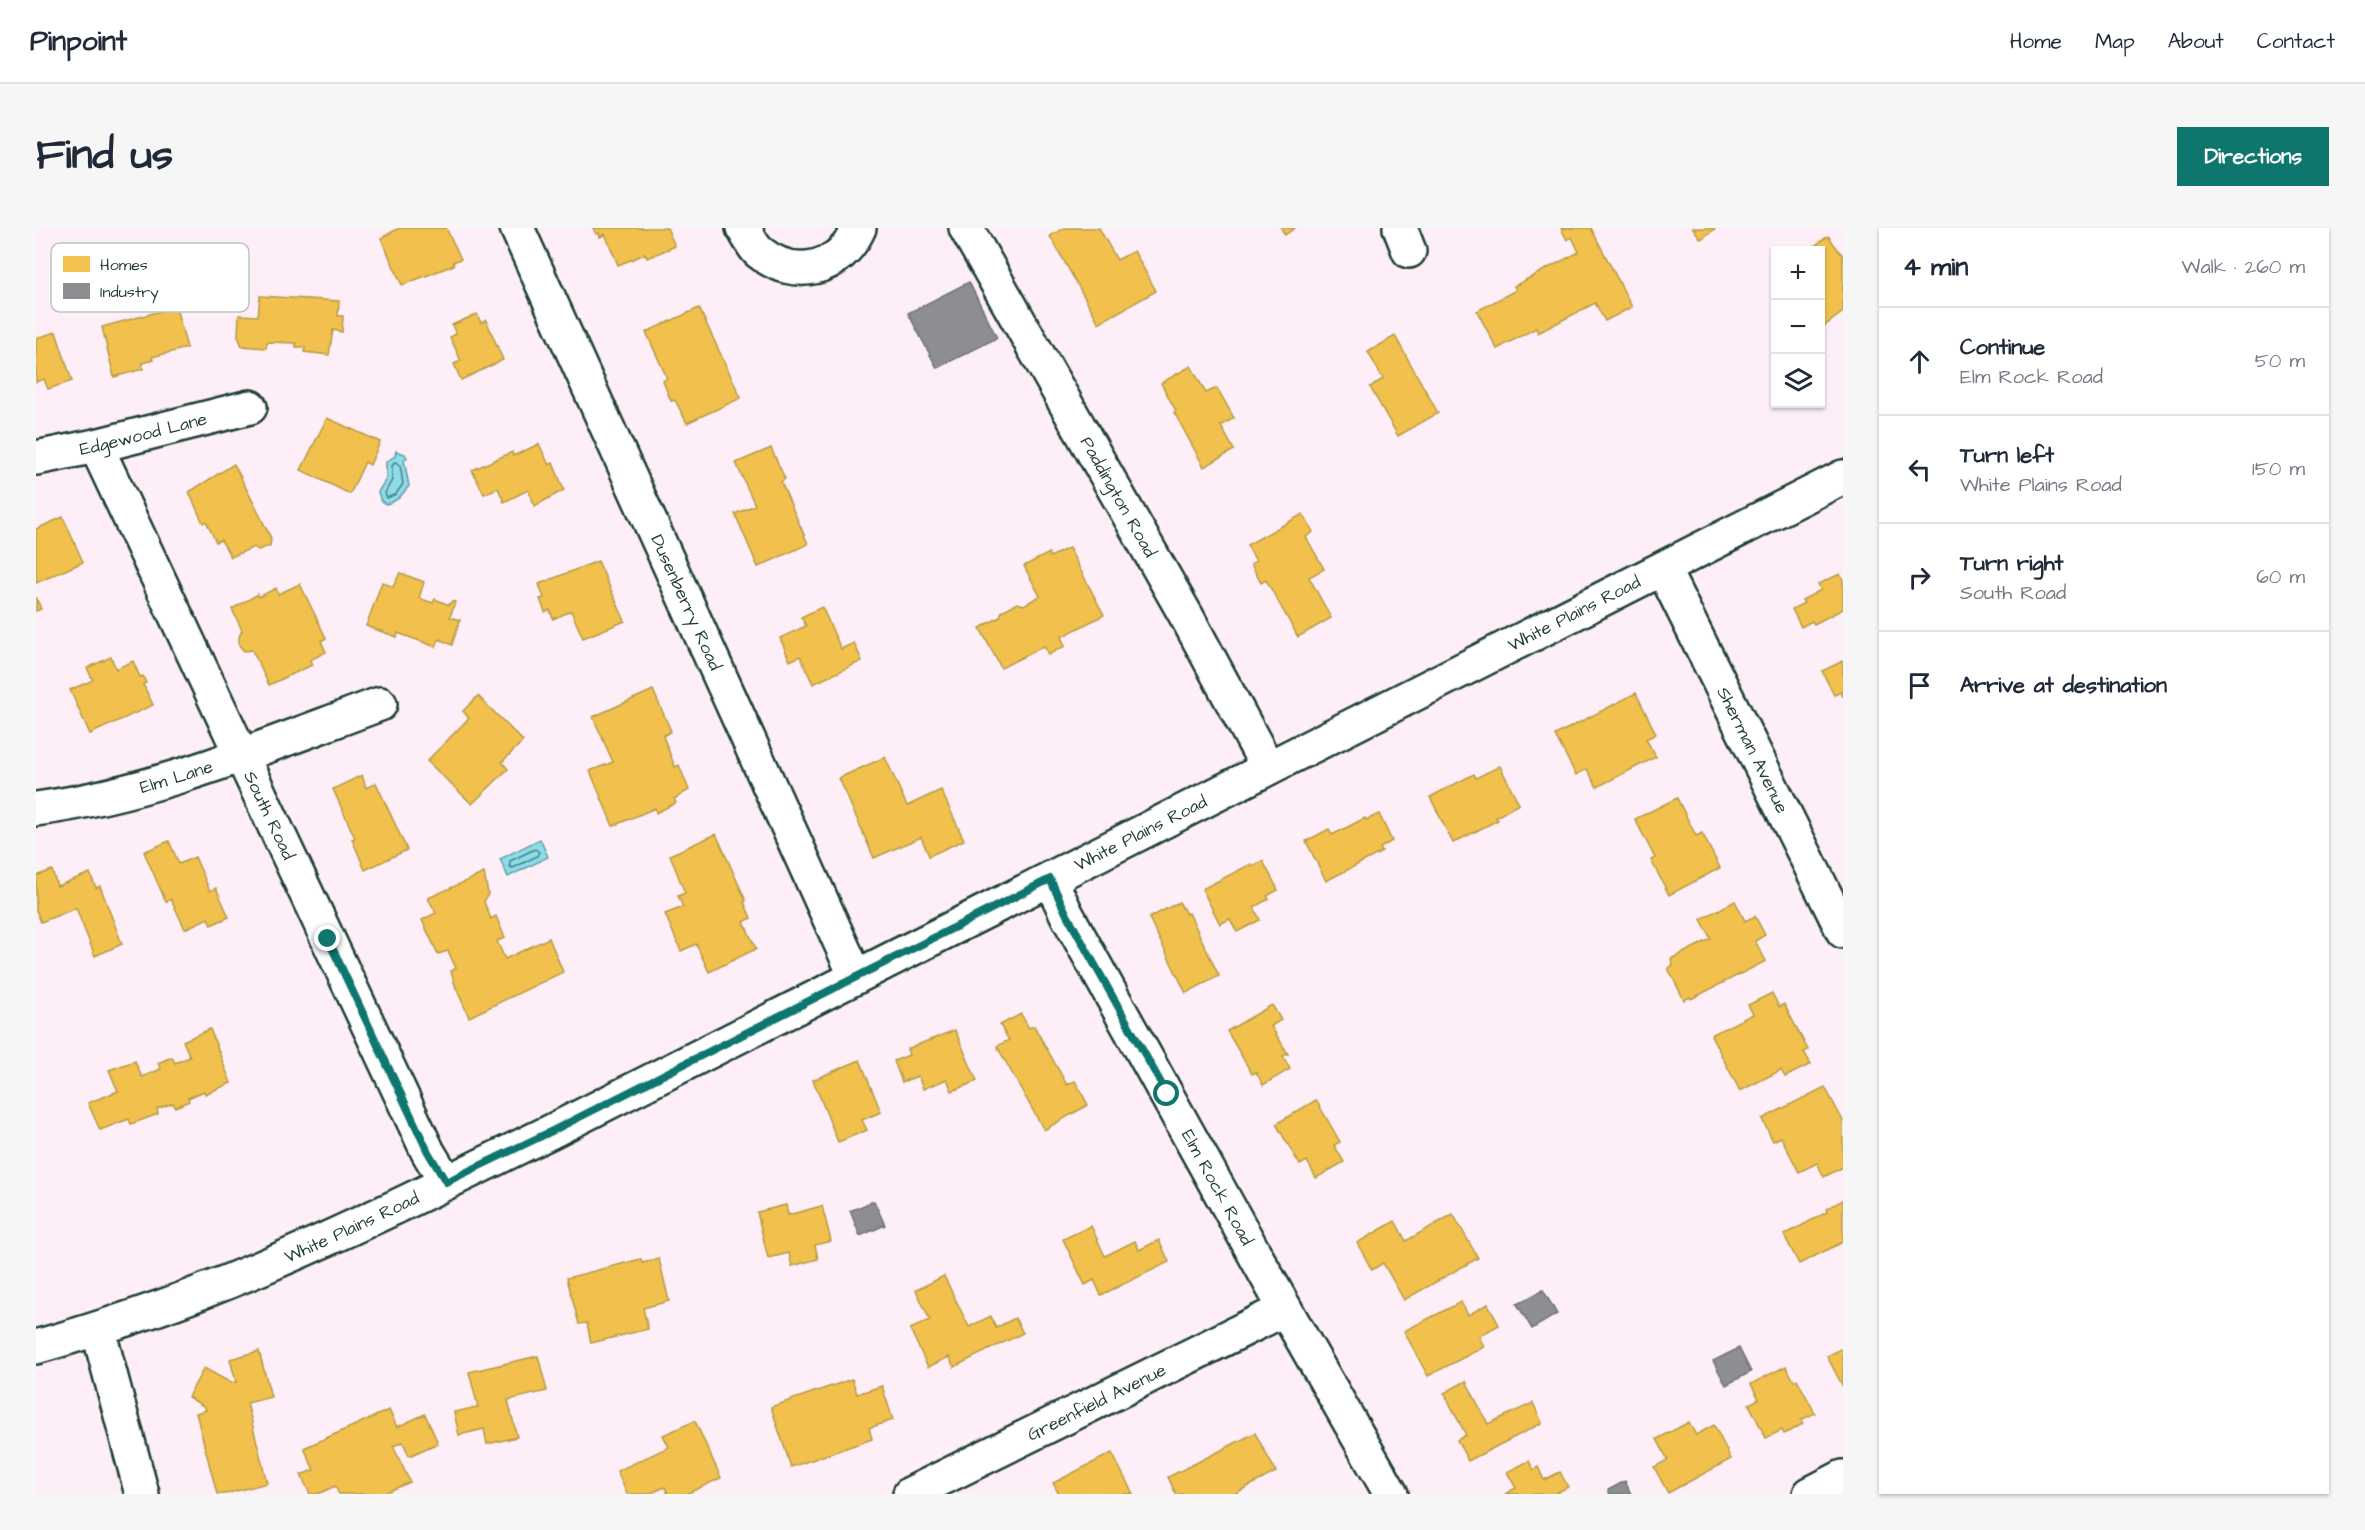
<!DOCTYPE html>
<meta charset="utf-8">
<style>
:root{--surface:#fff;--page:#f6f6f7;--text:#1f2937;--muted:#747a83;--line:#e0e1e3;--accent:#0f766e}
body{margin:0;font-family:"Architects Daughter",sans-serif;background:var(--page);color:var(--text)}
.controls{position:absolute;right:18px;top:18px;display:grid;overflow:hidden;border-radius:0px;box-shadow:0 2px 4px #0004}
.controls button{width:54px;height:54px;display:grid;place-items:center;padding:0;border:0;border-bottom:2px solid var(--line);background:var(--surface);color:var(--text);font:30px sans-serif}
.stop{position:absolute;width:18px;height:18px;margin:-14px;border:4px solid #0f766e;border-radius:50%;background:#fff}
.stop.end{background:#0f766e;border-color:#fff;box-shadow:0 2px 6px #0008}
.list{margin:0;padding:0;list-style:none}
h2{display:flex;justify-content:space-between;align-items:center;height:78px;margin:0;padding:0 24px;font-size:26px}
h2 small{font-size:20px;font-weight:400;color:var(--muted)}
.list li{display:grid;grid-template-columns:39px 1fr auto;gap:18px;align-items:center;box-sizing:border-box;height:108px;padding:0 24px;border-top:2px solid var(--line)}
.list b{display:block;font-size:22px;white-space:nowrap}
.list p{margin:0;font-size:20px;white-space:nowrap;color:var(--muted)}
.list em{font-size:20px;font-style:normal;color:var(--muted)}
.icon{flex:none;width:33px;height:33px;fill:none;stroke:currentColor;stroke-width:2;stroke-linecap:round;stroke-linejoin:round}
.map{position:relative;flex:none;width:1807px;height:1266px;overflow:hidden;border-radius:0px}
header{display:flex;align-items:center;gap:36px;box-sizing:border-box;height:84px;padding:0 30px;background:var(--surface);border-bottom:2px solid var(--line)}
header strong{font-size:28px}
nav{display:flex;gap:33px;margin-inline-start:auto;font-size:21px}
.intro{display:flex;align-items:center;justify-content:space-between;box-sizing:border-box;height:144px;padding:0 36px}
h1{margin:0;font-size:42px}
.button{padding:15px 27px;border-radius:0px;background:var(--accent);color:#fff;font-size:21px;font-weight:700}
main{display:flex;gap:36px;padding:0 36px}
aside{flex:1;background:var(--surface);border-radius:0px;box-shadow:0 2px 4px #0004}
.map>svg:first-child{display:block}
.water{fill:#8ddcea;stroke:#619ca1;stroke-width:1.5}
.homes{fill:#f2c14e;stroke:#b39946;stroke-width:1.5}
.industry{fill:#8d8d92;stroke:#6c7576;stroke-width:1.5}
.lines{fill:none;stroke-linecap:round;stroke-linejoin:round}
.shore{stroke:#4b7d7d;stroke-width:1.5}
.minor-casing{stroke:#1f3d34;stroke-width:38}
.major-casing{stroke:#1f3d34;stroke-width:38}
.minor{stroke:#fff;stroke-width:33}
.major{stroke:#fff;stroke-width:33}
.route{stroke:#0f766e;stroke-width:8}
.labels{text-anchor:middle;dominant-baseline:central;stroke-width:6;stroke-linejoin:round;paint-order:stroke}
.street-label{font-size:18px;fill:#1f3d34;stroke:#fff}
.key{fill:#fff;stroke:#bcc5c2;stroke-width:1.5}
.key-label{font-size:16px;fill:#1f3d34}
</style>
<header>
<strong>Pinpoint</strong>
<nav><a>Home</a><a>Map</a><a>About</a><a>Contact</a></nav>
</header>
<div class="intro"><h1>Find us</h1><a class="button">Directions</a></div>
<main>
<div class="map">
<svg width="1807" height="1266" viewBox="0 0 1807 1266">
<rect width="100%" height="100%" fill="#fdeef7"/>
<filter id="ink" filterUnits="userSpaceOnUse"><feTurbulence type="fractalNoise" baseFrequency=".0167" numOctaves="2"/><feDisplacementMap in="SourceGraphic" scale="12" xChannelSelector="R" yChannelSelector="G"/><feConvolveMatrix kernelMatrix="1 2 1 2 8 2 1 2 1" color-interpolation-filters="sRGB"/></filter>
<g filter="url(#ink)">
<g class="water">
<path d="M360,223l9,3 2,4 -3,2 5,26c-8,9 -11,16 -23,18l-5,-3 -3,-9 8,-13v-17l9,-6z"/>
<path d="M504,611l8,18 -40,20 -8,-18z"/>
</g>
<g class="homes">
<path d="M363,0h47l15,31 -8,3 1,3 -52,20 -21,-47z"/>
<path d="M557,0h74l8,18 -28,12 -2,-4 -27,11 -13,-31 -5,3 -1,-4 -3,1z"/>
<path d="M1028,0h35l18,32 17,-9 22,40 -57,32 -49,-87z"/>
<path d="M1245,0h14l-10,7z"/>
<path d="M1525,0h30l41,79 -27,14 -10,-18 -57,30 -2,-5 -39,21 -20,-38 39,-21 -2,-4 65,-34 -7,-15 -5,3z"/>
<path d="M1657,0h23l-15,11z"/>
<path d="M1792,8l15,20v56l-23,17v-79h-11z"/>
<path d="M224,68l79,5 -1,15h5l-1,16 -9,-2 -4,25 -25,-3 1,-5h-9v-4l-29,-1 -1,6 -24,-2 -4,-10 1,-21 19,1z"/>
<path d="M140,79l11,41 -35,9 1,3 -11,3 1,6 -29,8 -12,-50z"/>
<path d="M663,80l42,90 -54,25 -12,-23 -4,1 -8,-20 4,-3 -21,-46z"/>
<path d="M441,86l4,9 5,-3 17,40 -42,20 -7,-16 7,-3 -11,-24 6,-3 -4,-9z"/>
<path d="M20,104l16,49 -24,8 -4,-10 -8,3v-44z"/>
<path d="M1359,108l43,77 -40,23 -28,-49 13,-8 -15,-27z"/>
<path d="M1155,138l15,27 11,-5 17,30 -13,8 13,24 -30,17 -30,-55 2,-1 -15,-28z"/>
<path d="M291,190l53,24 -10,23 -5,-3 -15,32 -49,-24z"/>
<path d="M503,216l10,21 4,-2 11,27 -29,16 -7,-16 -24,12 -6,-14 -14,6 -12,-24 40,-18 1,4z"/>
<path d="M735,220l14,31 -4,3 27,62 -50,23 -23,-53 20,-9 -19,-42z"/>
<path d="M198,236l37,74 -1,8 -12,4 -4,-3 -23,10 -10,-17 -5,2 -10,-21 -3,2 -14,-31z"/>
<path d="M1267,286l10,18 -7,5 18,32 -15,8 22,41 -33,19 -32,-57 -5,3 -10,-19 5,-3 -9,-16z"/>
<path d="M27,289l20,45 -47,21v-54z"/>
<path d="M1033,320l35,67 -43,22 4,9 -17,9 -4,-9 -43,22 -21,-40 20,-11 2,-6 15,-8 7,2 16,-9 -16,-30 25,-13 1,4z"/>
<path d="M562,333l27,60 -42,17 -12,-27 -18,8 -3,-9 -5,2 -5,-13 4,-1 -5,-14z"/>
<path d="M364,345l24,9 -5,16 14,5 2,-4 14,6 3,-4 3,1 -5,15 10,3 -8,25 -13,-6 -3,8 -38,-14 -1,4 -31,-11 16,-44 11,5z"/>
<path d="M1804,346l3,6v29l-29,15 -2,-3 -11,6 -9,-18 12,-6 -2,-3 19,-10 -3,-6z"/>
<path d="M264,356l26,54 -5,3 5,11 -16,8 2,5 -43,20 -17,-35 -8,1 -5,-6v-8l3,-7 -10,-21 26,-15 1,3 17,-9 2,6z"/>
<path d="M0,369l5,12 -5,2z"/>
<path d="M786,379l19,42 13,-6 8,18 -49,23 -13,-28 -10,5 -10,-23 26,-12 -5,-9z"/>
<path d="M75,429l5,12 17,-8 7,16 3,-1 3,7 -3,1 10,21 -63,29 -20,-44 23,-10 -6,-12z"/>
<path d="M1807,433v36l-2,-5 -7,3 -12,-24z"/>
<path d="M617,462l18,41 -8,5 12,31 4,-2 10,25 -15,9 2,4 -20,10 -1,-5 -42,18 -23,-55 23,-9 -20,-45z"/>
<path d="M1600,465l20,41 -10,5 10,18 -59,30 -10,-18 -11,6 -21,-40z"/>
<path d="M442,468l45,45 -21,21 6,7 -36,35 -45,-43 42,-43 -6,-7z"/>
<path d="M849,529l22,49 34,-16 23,50 -35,16 -8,-19 -47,21 -35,-80z"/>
<path d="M1464,538l19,38 -23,13 2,3 -45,23 -23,-46 44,-23 2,4z"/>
<path d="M326,547l4,13 10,-5 31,67 -42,20 -13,-31 3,-1 -22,-49z"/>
<path d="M1641,570l19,38 6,-3 18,35 -51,27 -18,-35 4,-2 -20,-39z"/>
<path d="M1343,586l13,27 -12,7 2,4 -56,29 -20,-40 23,-12 3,6 33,-17 1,2z"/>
<path d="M680,606l30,67 -2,1 7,16 -7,4 12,27 -47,23 -13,-28 -15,7 -16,-37 18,-7 -5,-11 7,-3 -15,-38z"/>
<path d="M133,613l10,23 16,-7 15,34 6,-3 13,29 -18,8 -3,-7 -23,11 -14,-30 -5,3 -22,-50z"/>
<path d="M1227,633l15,29 -11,6 2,3 -15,8 6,13 -23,12 -7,-13 -10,5 -18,-35 49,-25 1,3z"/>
<path d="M16,642l5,16 33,-13 6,15 4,-2 22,58 -27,12 -19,-48 -35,14 -5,-12v-34z"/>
<path d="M448,645l4,21 -4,8 7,17 5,-3 9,22 -8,3 8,18 44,-21 14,34 -94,45 -13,-29 -5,-17 5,-3 -8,-17 -10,3 -16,-34 14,-7 -8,-15z"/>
<path d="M1699,673l10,20 10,-5 10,19 -10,6 11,20 -75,38 -1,-2 -6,3 -16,-32 5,-3 -2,-6 40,-20 -10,-20z"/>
<path d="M1143,674l7,12 3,-1 30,63 -33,17 -37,-75z"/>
<path d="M1736,765l7,14 5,-3 24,46 -4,2 7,12 -26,13 -4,-7 -41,21 -29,-56 42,-21 -5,-9z"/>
<path d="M1236,777l9,15 -10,6 17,28 -5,2 7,13 -27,16 -7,-13 -4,2 -25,-43z"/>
<path d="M985,786l8,14 5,-2 33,59 8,-4 13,24 -44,25 -47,-84 12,-6 -9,-15z"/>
<path d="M174,801l21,54 -26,11 -1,-3 -16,7 1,3 -14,6 -2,-4 -16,6 1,5 -27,10 -2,-5 -29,11 -12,-27 30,-12 -9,-21 26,-9 7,16 19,-8 -3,-6 14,-6 3,6 15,-6 -7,-16z"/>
<path d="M919,802l22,51 -25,10 -5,-12 -24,10 -5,-13 -16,6 -8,-21 15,-6 -2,-6z"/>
<path d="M824,832l21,52 -19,8 5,10 -29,12 -25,-62z"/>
<path d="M1789,859l18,34v46l-19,10 -7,-14 -18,9 -18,-35 -8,4 -11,-22z"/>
<path d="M1280,872l24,42 -6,3 10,17 -28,16 -9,-17 -7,4 -24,-41z"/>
<path d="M1807,972v42l-44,22 -15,-29 43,-23 -1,-3z"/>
<path d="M750,977l2,10 34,-9 9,35 -16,4 3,14 -26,7 -3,-13 -21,5 -11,-46z"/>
<path d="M1417,986l25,44 -74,42 -21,-37 -11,7 -15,-27 38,-22 11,20z"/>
<path d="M1055,998l14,30 30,-15 4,9 20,-10 10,22 -68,33 -7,-15 -9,5 -22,-46z"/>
<path d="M605,1031l1,4 17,-4 10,42 -26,7 5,21 -57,14 -4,-20 -8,1 -12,-46z"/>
<path d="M908,1048l25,51 22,-11 5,12 19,-10 8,15 -69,34 -5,-10 -21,10 -18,-38 20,-9 -14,-30z"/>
<path d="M1425,1074l7,13 20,-11 11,21 -20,11 5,11 -56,29 -24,-45z"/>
<path d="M1807,1120v39l-16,-31z"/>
<path d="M223,1123l12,46 -24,6 20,80 -42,11h-8l-21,-81 10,-3 -1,-3 -17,-10 16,-29 27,15 5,-1 -6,-23z"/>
<path d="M502,1128l9,35 -39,9 9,37 -30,7 -3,-15 -25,6 -5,-23 24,-5 -9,-35z"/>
<path d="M1750,1138l8,15 3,-2 18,34 -14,7 2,4 -19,10 -2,-4 -16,8 -17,-34 10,-5 -8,-15z"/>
<path d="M816,1151l5,15 25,-8 11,34 -24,8 3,11 -81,28 -20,-60z"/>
<path d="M1430,1153l22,43 45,-21 9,20 -74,38 -11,-21 9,-5 -22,-42z"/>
<path d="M353,1182l8,17 28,-13 13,29 -29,13 -6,-14 -10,4 17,36 -28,12h-43l-4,-8 -17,8h-8l-9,-19 13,-5 -10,-22z"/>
<path d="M659,1193l26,57 -35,16h-18l-3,-7 -16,7h-22l-10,-23 52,-24 -6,-12z"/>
<path d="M1653,1194l7,13 18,-10 17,34 -63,34 -14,-26 14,-7 -11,-21z"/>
<path d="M1219,1205l21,39 -42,22h-58l-8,-17z"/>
<path d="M1076,1225l21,41h-74l-6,-11z"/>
<path d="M1493,1233l5,9 4,-3 6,13 16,-8 8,15 -14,7h-49l11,-6 -9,-16z"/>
</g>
<g class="industry">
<path d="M933,54l28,56 -60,30 -29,-55z"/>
<path d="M838,973l11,24 -25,11 -10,-25z"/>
<path d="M1507,1062l14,24 -25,15 -15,-25z"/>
<path d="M1703,1120l12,24 -25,13 -13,-24z"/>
<path d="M1589,1253l6,13h-21l-2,-4z"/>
</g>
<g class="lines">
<g class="shore">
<path d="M359,234l5,3 3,19 -7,10 -9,4 -2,-5 7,-13v-14z"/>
<path d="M499,621l4,3 -2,4 -24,12 -3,-1v-6z"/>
</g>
<defs>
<g id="minor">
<path id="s1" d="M481,0l339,749"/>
<path d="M707,0c5,7 9,18 16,24 36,29 81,18 100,-24"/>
<path id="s2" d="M930,0l222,391 80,149"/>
<path d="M1364,0l9,23"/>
<path id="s3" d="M60,218l332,706 18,30"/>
<path id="s4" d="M0,230l60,-12 154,-39"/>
<path id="s5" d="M1627,341l180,362"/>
<path id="s6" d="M0,581c120,-16 232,-64 344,-105"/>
<path id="s7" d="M1014,651l17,36 218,394 106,185"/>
<path d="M62,1101l44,165"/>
<path id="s8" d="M874,1266l375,-185"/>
<path d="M1774,1266l33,-17"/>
</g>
<g id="major">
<path id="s9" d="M0,1119c77,-22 153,-48 227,-80 97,-41 192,-89 287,-135l1293,-655"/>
</g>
</defs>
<use href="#minor" class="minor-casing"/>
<use href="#major" class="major-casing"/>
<use href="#minor" class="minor"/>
<use href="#major" class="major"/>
</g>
</g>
<g class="lines" filter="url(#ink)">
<path class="route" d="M292,711l100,213 18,30 104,-50 500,-253 17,36 100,179"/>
</g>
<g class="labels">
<g class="street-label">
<text stroke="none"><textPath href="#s4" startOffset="110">Edgewood Lane</textPath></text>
<text stroke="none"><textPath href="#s2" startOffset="309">Paddington Road</textPath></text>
<text stroke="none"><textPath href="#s1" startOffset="411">Dusenberry Road</textPath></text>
<text stroke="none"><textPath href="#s9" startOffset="1706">White Plains Road</textPath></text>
<text stroke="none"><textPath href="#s5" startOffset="202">Sherman Avenue</textPath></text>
<text stroke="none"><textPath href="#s6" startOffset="144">Elm Lane</textPath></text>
<text stroke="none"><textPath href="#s3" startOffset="408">South Road</textPath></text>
<text stroke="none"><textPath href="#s9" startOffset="1220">White Plains Road</textPath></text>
<text stroke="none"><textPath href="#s7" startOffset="351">Elm Rock Road</textPath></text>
<text stroke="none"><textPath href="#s9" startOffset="338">White Plains Road</textPath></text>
<text stroke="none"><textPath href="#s8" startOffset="208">Greenfield Avenue</textPath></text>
</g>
</g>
<rect x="15" y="15" width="198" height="69" rx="9" class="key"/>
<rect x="27" y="28" width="27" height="16" fill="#f2c14e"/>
<rect x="27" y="55" width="27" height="16" fill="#8d8d92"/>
<g class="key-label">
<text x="64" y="42">Homes</text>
<text x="64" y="69">Industry</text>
</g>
</svg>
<div class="controls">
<button>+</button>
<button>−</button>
<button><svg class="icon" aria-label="layers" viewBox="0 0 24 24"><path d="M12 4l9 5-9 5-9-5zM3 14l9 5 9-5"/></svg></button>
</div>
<div class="stop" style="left:1131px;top:866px"></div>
<div class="stop end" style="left:292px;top:711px"></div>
</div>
<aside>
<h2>4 min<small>Walk · 260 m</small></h2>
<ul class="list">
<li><svg class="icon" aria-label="ahead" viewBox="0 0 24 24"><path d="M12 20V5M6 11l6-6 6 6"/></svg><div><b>Continue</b><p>Elm Rock Road</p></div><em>50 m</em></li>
<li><svg class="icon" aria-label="left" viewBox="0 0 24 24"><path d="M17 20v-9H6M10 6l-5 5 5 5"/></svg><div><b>Turn left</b><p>White Plains Road</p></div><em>150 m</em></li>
<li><svg class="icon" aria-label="right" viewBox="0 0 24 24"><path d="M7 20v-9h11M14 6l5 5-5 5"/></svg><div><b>Turn right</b><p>South Road</p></div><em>60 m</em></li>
<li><svg class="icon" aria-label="arrive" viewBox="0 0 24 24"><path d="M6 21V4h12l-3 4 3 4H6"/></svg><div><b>Arrive at destination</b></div></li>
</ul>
</aside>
</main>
